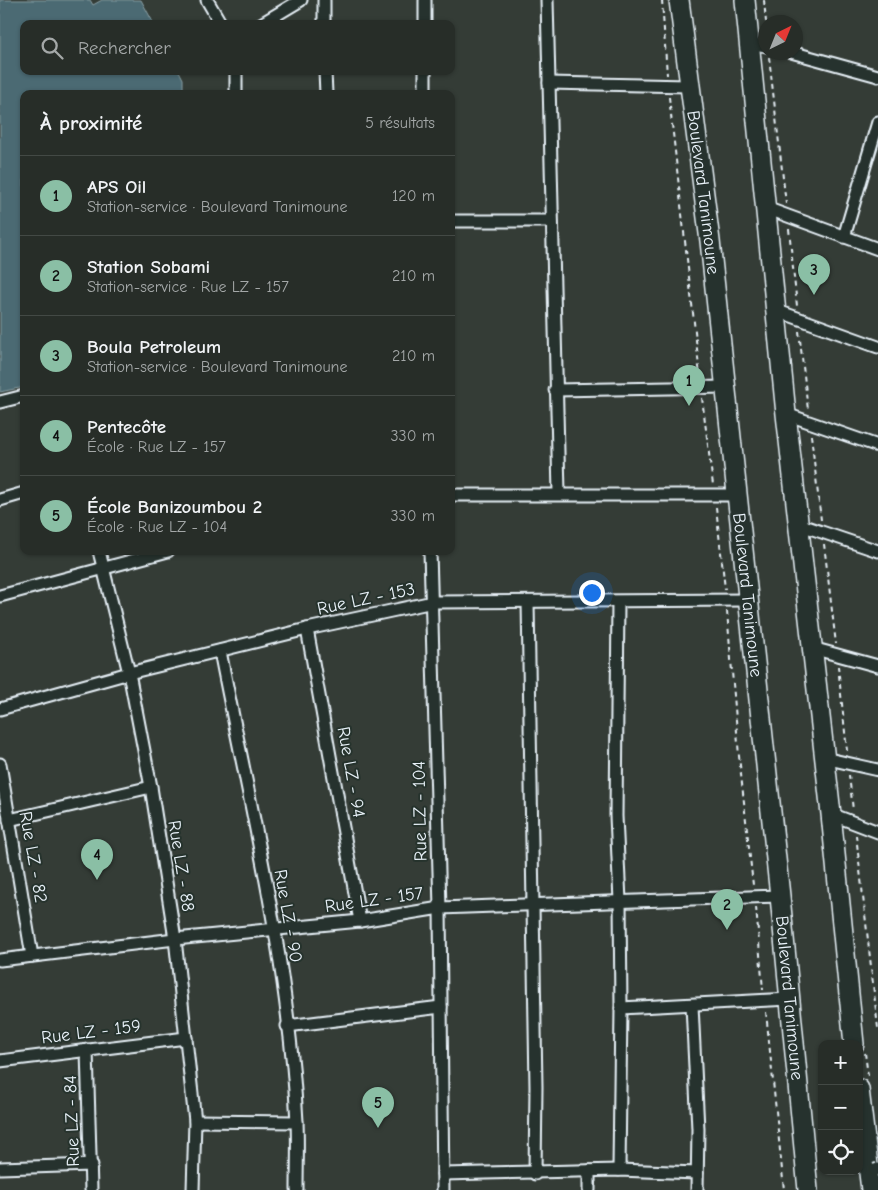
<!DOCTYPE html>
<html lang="fr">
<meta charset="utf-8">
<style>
:root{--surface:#272d28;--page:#333934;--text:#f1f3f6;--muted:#a4a8a8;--line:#434945;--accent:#8abfa5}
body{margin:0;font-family:"Comic Neue",sans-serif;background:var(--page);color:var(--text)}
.controls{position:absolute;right:15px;bottom:15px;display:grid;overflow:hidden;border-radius:10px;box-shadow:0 1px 4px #0004}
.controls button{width:45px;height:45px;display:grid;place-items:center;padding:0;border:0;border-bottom:1px solid var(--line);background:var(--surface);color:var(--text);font:25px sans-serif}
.compass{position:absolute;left:758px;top:15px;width:45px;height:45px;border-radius:50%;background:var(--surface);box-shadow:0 1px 4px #0004;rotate:43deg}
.you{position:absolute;left:591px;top:592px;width:18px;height:18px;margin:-12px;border:4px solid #fff;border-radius:50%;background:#1a73e8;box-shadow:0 0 0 8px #1a73e833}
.badge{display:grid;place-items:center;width:32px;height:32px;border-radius:50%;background:var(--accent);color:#111;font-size:16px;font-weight:700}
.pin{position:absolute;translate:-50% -41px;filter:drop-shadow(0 1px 2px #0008)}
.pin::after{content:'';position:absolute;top:26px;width:18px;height:15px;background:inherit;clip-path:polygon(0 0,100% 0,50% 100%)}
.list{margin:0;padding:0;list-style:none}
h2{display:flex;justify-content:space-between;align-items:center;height:65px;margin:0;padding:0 20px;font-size:21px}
h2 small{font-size:16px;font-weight:400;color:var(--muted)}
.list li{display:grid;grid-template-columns:32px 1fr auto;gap:15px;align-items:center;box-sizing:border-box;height:80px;padding:0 20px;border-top:1px solid var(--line)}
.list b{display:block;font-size:19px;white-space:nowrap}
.list p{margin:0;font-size:16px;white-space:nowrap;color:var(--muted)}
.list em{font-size:16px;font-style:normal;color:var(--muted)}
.icon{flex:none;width:28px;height:28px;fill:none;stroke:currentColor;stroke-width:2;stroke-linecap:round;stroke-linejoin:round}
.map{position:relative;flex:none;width:878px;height:1190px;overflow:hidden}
.search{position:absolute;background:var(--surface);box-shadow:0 1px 4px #0004;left:20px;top:20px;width:435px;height:55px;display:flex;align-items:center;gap:12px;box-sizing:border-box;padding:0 18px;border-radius:10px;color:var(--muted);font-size:19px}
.panel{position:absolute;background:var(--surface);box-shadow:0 1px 4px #0004;left:20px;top:90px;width:435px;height:465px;border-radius:10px}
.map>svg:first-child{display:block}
.water{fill:#4c6b73;stroke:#8aa1a8}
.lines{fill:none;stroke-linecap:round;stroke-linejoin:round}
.street-casing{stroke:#e8f1f8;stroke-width:15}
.primary-casing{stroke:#e8f1f8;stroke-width:22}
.path{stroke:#e8f1f8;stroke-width:2;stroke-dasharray:5 4;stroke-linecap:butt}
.street{stroke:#26332d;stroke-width:11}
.primary{stroke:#26332d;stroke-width:19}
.street-bridge-casing{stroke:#e8f1f8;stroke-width:15;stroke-linecap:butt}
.street-bridge{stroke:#26332d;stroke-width:11}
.labels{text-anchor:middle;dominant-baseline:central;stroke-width:4;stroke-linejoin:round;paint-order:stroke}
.street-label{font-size:18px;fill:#e8f1f8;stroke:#26332d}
</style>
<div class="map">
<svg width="878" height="1190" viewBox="0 0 878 1190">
<rect width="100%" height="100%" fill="#343c36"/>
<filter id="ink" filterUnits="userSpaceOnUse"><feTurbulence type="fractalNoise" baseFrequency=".02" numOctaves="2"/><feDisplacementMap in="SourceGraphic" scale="10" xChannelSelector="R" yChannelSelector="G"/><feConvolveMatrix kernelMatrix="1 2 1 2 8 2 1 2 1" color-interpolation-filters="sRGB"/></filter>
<g filter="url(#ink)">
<path class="water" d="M0,0h90l3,5 9,-5h39l13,24h-130v47h155l4,8v15h-159v293l-24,5z"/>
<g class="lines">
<defs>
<g id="street">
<path d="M207,0l14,24"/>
<path d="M324,0v24"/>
<path d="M425,0v24"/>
<path d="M547,0l12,493"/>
<path d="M261,24l40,-24"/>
<path d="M750,43l16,3"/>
<path d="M791,52l87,24"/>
<path d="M325,71l1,23"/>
<path d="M425,71v23"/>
<path d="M549,83l139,3"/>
<path d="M236,94v-23"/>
<path d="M766,208l112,41"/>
<path d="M451,221h100"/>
<path d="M844,237l34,-115"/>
<path d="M775,310l103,37"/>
<path d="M555,390l171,-3"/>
<path d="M0,402l24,-6"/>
<path d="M786,414l92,32"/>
<path d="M451,495h286"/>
<path d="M0,500l24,-7"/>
<path d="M798,524l80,27"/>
<path d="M99,551l30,122 22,114 24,152 20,182 -2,69"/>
<path d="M430,551l10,357 3,282"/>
<path d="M0,596l168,-45"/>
<path d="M528,602l8,485 -1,87"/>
<path d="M618,602l-2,214 4,85 1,107 -2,162"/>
<path d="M307,629l53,292"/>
<path d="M812,648l66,18"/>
<path d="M220,651c30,155 69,312 77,471 1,22 0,45 0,68"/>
<path d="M0,709l129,-36 178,-44 126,-27 315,-2"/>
<path d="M824,758l54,12"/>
<path d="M0,764l32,192"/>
<path d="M831,814l47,18"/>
<path d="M9,820l142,-33"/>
<path d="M0,960l175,-21 185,-18 80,-13 340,-12"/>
<path d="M692,1005l6,124 -1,61"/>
<path d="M621,1008l169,-9"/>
<path d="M287,1026l154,-19"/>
<path d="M87,1050l4,140"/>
<path d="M0,1061l186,-23"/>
<path d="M195,1121l102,1"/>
<path d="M0,1168l92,-3"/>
<path d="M443,1174l176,-4 78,3"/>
<path d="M589,1190v-19"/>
</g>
<g id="primary">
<path id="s1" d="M679,0l31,241 70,655 28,294"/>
<path d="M745,0l41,414 45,400 23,230"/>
<path d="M859,1089l12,101"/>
</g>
</defs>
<use href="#street" class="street-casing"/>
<use href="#primary" class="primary-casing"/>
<g class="path">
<path d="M662,0l5,75"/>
<path d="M764,0l2,22"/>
<path d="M769,57l17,147"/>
<path d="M669,97l31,279"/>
<path d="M789,229l8,77"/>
<path d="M799,331l9,79"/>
<path d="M702,398l11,87"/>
<path d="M811,435l10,85"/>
<path d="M716,507l9,82"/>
<path d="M824,544l12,100"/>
<path d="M727,611l12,145 14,129"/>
<path d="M838,666l9,85"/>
<path d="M849,775l4,35"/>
<path d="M856,835l22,193"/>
<path d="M756,907l7,83"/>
<path d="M766,1012l18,178"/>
<path d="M865,1053l3,23"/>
</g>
<use href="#street" class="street"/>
<use href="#primary" class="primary"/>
<defs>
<path id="street-bridge" d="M875,1170l3,-1"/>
</defs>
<use href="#street-bridge" class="street-bridge-casing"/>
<use href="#street-bridge" class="street-bridge"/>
</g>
</g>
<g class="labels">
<g class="street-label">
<text stroke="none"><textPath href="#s1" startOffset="194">Boulevard Tanimoune</textPath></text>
<text stroke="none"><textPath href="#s1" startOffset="599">Boulevard Tanimoune</textPath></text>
<text transform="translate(366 599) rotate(-12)">Rue LZ - 153</text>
<text transform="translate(351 772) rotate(80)">Rue LZ - 94</text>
<text transform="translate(420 811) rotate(-91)">Rue LZ - 104</text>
<text transform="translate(33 857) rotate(80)">Rue LZ - 82</text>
<text transform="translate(181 866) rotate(81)">Rue LZ - 88</text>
<text transform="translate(374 900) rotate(-8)">Rue LZ - 157</text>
<text transform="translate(288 916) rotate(80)">Rue LZ - 90</text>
<text stroke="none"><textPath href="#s1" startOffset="1004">Boulevard Tanimoune</textPath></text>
<text transform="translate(91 1032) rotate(-7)">Rue LZ - 159</text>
<text transform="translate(72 1121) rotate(-92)">Rue LZ - 84</text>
</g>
</g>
</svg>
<div class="controls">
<button>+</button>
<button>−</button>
<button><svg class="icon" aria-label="locate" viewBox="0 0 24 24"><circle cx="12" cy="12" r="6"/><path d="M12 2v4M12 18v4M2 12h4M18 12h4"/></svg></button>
</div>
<svg class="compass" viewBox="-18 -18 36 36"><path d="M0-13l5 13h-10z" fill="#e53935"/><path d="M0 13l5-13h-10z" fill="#a4a8a8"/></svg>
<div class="you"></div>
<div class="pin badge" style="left:689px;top:406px">1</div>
<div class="pin badge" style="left:727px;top:930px">2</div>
<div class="pin badge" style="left:814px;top:295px">3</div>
<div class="pin badge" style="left:97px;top:880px">4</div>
<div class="pin badge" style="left:378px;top:1128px">5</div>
<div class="search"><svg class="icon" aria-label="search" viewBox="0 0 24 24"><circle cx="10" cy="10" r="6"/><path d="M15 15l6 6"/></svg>Rechercher</div>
<section class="panel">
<h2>À proximité<small>5 résultats</small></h2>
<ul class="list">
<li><span class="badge">1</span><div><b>APS Oil</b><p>Station-service · Boulevard Tanimoune</p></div><em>120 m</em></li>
<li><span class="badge">2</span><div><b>Station Sobami</b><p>Station-service · Rue LZ - 157</p></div><em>210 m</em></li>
<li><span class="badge">3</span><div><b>Boula Petroleum</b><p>Station-service · Boulevard Tanimoune</p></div><em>210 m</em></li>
<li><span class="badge">4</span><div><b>Pentecôte</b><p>École · Rue LZ - 157</p></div><em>330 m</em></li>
<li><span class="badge">5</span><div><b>École Banizoumbou 2</b><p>École · Rue LZ - 104</p></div><em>330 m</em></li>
</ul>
</section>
</div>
